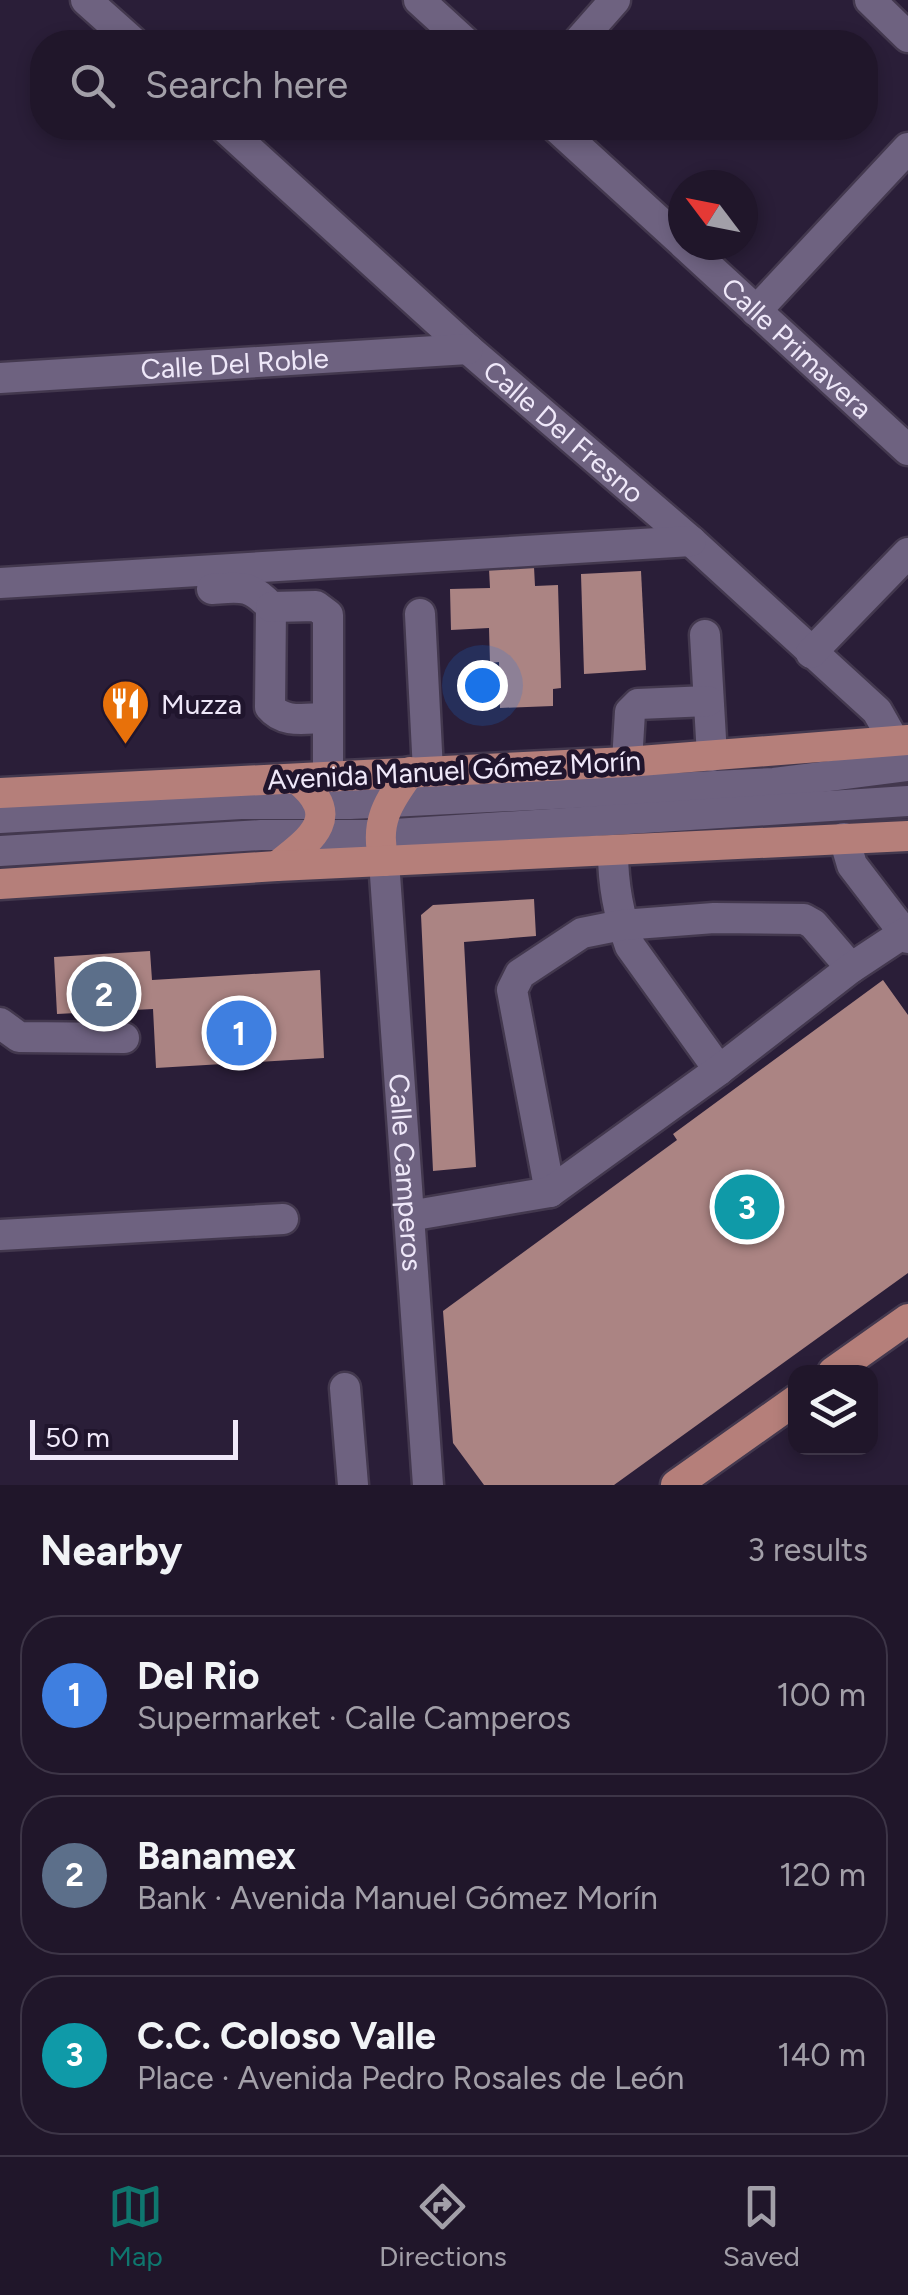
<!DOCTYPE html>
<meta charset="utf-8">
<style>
:root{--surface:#20162a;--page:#281f32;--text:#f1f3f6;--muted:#a29fa8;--line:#3d3547;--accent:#0f766e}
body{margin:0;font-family:Figtree,sans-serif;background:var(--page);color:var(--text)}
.controls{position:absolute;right:30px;bottom:30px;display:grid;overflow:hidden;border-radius:20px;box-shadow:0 5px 15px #0003}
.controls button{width:90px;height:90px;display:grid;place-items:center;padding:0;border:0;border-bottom:2px solid var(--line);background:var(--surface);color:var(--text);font:50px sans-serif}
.compass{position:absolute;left:668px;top:170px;width:90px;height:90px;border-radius:50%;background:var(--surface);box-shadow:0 5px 15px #0003;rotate:302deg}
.scale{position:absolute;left:30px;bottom:25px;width:208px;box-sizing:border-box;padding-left:10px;border:5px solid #efe8f9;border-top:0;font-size:28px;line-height:35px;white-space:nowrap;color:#efe8f9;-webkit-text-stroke:8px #20152d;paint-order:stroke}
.you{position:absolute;left:482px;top:685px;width:35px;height:35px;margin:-25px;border:8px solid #fff;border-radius:50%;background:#1a73e8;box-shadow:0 0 0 15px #1a73e833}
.badge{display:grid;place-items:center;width:65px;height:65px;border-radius:50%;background:var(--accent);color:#fff;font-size:32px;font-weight:700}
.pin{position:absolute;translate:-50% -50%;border:5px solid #fff;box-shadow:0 2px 10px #0006}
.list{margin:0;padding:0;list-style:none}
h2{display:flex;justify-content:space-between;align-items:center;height:130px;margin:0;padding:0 40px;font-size:42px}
h2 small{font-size:32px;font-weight:400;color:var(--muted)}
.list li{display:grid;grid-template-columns:65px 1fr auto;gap:30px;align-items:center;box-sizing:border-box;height:160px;margin:0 20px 20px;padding:0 20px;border:2px solid var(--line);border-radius:40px}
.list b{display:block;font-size:38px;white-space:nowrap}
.list p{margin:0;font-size:32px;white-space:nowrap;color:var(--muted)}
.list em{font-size:32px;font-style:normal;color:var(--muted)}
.icon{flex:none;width:55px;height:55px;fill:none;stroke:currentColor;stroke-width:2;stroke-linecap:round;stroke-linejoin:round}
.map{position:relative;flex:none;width:908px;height:1485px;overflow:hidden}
.search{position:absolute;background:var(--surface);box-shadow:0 5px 15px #0003;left:30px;right:30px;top:30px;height:110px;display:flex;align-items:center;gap:25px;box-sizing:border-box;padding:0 35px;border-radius:40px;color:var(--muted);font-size:38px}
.sheet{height:670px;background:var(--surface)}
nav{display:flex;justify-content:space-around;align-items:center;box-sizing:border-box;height:140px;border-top:2px solid var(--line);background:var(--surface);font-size:28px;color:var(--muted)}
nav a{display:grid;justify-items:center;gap:5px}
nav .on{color:var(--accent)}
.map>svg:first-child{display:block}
.building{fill:#ab8483}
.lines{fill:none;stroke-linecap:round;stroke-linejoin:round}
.minor-casing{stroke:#43384e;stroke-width:35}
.major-casing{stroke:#43384e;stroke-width:35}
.minor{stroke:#6e6280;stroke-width:30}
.major{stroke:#b57f7a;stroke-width:30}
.labels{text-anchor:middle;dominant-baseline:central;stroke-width:10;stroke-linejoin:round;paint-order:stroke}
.street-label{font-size:28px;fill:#efe8f9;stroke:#20152d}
.poi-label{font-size:28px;fill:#efe8f9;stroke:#20152d;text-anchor:start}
</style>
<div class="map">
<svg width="908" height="1485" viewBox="0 0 908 1485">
<rect width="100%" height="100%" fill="#2a1e38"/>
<g class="building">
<path d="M534,567l1,19 23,-1 3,103 -8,1v17l-53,2 -1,-46 -9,1 -1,-35 -38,2 -1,-41 40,-1 -1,-19z"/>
<path d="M641,571l5,99 -62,4 -3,-100z"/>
<path d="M534,899l2,37 -72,6 12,225 -43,4 -12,-256 12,-10z"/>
<path d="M150,951l2,29 168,-10 4,88 -168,10 -3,-59 -96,5 -3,-57z"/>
<path d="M883,980l25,35v258l-294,212h-130l-31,-42 -10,-132 234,-171 -4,-6z"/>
</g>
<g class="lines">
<defs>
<g id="minor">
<path d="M86,0l47,42"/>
<path d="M419,0l46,42"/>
<path d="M870,0l38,37"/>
<path d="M578,42l37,-42"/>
<path id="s1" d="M225,128l243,221 223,192 186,170 17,30"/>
<path d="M557,128l126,115"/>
<path id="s2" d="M685,245l223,205"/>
<path d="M756,311l152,-163"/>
<path id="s3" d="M0,378l468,-29"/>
<path d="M0,583l691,-42"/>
<path d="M212,589c29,-2 38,-5 59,18l-1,100c14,17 36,11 56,11"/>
<path d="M271,607l45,-1 12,9v163"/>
<path d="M420,614l8,157"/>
<path d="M705,635l7,121"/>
<path d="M811,653l97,-100"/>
<path d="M627,762l3,-50 8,-8 70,-3"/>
<path d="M0,818l241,-14h109l424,-21 134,-17"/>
<path d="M844,838l8,27 56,73"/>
<path d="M0,851l261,-16h118l529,-34"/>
<path d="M613,852c0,32 6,64 17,94l89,124"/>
<path id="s4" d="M384,861l44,624"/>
<path d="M0,1023l19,14 105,1"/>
<path d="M550,1192l-38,-202 8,-16 62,-41 40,-8 92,-7 90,1 9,5 38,44"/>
<path d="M409,1216l141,-24 169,-122 132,-102 53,-35"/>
<path d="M0,1235l283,-16"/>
<path d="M345,1388l8,97"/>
</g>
<g id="major">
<path d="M0,793l627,-31 281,-22"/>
<path d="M384,861c-10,-38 4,-59 26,-89"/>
<path d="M277,866c36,-28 66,-50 20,-87"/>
<path d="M0,884l277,-18 631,-30"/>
<path d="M833,1372l75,-53"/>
<path d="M676,1485l120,-85"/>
</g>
</defs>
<use href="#minor" class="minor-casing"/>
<use href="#major" class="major-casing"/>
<use href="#minor" class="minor"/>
<use href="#major" class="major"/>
</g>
<defs>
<symbol id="restaurant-pin" viewBox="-11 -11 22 30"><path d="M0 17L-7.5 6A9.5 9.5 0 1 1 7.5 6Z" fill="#e8710a" stroke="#20152d"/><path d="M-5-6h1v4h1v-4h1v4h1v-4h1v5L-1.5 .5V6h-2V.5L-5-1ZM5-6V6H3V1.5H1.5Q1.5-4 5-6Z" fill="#fff"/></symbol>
</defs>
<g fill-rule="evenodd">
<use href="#restaurant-pin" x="98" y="676" width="55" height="75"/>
</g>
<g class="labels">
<g class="street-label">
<text stroke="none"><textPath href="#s2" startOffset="152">Calle Primavera</textPath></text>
<text stroke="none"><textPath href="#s3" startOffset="235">Calle Del Roble</textPath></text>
<text stroke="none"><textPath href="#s1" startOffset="455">Calle Del Fresno</textPath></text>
<text transform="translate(454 770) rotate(-3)">Avenida Manuel Gómez Morín</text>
<text stroke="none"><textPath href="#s4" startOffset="312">Calle Camperos</textPath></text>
</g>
<g class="poi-label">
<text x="161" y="704">Muzza</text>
</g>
</g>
</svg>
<div class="controls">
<button><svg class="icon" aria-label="layers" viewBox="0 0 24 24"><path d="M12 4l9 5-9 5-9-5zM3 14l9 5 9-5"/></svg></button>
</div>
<svg class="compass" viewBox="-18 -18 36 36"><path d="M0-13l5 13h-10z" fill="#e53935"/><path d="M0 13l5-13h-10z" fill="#a29fa8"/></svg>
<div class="scale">50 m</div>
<div class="you"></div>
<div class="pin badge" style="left:239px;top:1033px;background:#3f7fe0">1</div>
<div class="pin badge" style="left:104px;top:994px;background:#5c6f8a">2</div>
<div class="pin badge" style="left:747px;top:1207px;background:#0f9aa8">3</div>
<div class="search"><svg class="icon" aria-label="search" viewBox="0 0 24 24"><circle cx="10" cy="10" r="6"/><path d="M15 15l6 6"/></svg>Search here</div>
</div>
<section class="sheet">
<h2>Nearby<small>3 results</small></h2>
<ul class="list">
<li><span class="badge" style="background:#3f7fe0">1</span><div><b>Del Rio</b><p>Supermarket · Calle Camperos</p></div><em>100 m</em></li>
<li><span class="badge" style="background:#5c6f8a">2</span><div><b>Banamex</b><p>Bank · Avenida Manuel Gómez Morín</p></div><em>120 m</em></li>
<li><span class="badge" style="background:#0f9aa8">3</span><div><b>C.C. Coloso Valle</b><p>Place · Avenida Pedro Rosales de León</p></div><em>140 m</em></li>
</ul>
</section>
<nav>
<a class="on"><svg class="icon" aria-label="map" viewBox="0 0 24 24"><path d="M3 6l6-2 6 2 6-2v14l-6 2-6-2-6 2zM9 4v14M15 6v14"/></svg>Map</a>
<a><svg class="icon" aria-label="directions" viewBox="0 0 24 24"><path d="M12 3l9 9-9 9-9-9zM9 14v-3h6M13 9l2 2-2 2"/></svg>Directions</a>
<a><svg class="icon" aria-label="saved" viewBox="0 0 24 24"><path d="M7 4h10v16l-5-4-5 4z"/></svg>Saved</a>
</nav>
